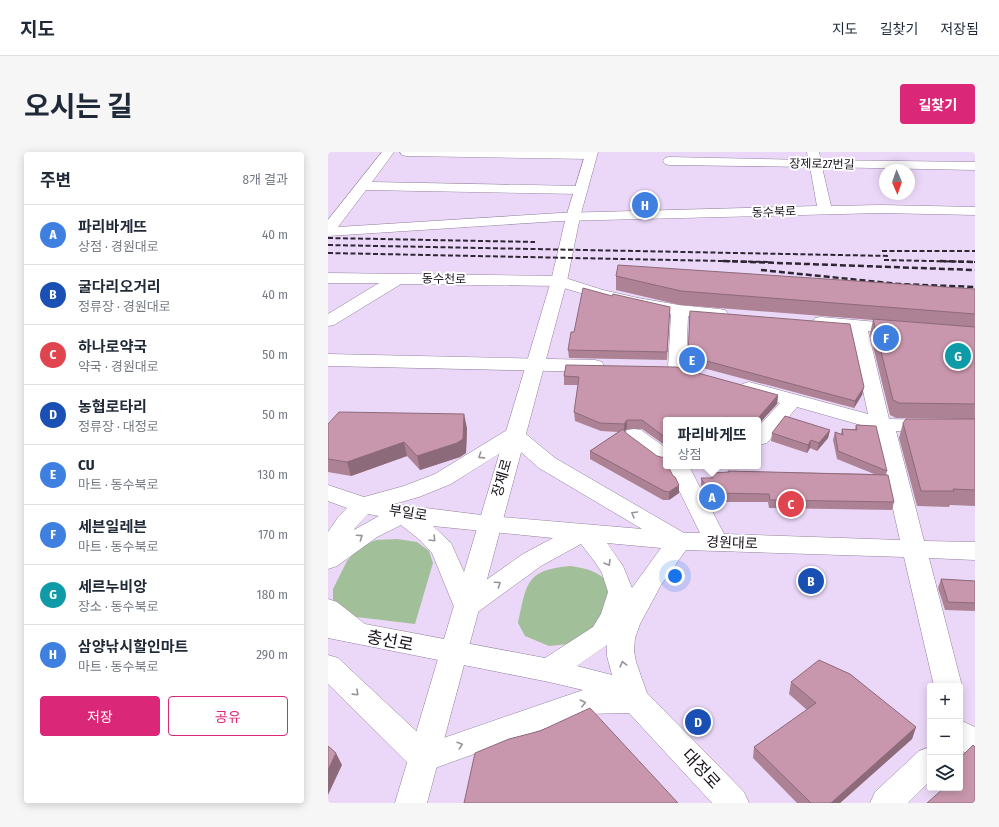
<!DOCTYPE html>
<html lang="ko">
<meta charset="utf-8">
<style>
:root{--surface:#fff;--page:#f6f6f7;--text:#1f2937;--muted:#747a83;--line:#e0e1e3;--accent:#db2777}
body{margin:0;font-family:"Fira Sans Condensed","Noto Sans KR",sans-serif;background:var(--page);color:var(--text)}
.controls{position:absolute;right:12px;bottom:12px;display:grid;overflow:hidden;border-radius:4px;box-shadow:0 2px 10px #0003}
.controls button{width:36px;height:36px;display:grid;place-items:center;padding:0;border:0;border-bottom:1px solid var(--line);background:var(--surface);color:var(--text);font:20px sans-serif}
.compass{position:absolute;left:551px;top:12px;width:36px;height:36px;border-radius:50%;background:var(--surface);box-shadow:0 2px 10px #0003;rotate:178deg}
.you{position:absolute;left:347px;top:424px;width:14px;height:14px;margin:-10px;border:3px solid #fff;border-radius:50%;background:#1a73e8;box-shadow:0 0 0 6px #1a73e833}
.badge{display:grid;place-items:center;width:26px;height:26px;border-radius:50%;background:var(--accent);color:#fff;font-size:13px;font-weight:700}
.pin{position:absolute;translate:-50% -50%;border:2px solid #fff;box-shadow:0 1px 4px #0006}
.popup{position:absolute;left:335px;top:265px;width:98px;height:52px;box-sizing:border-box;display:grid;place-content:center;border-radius:4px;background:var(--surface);filter:drop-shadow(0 1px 3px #0005);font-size:13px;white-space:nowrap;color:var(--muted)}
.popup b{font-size:15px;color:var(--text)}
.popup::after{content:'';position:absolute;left:50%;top:100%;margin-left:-8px;border:8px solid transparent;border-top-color:var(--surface)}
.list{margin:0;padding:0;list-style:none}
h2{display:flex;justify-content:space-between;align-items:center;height:52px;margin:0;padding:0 16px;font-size:17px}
h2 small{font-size:13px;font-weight:400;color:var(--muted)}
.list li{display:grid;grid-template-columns:26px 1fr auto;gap:12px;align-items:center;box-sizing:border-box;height:60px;padding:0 16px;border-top:1px solid var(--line)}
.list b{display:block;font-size:15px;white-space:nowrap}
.list p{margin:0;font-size:13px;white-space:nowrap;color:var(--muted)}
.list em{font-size:13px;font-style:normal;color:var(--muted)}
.actions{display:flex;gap:8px;padding:12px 16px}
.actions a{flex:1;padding:9px 0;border:1px solid var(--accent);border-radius:4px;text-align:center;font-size:14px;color:var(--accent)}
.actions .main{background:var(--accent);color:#fff}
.icon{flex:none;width:22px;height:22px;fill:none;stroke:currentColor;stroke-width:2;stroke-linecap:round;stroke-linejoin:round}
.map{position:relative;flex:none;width:647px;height:651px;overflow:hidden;border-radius:4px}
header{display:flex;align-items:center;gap:24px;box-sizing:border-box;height:56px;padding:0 20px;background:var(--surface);border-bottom:1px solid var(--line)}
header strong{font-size:19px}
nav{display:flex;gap:22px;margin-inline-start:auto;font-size:14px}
.intro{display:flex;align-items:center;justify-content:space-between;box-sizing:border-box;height:96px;padding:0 24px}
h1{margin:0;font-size:28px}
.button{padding:10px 18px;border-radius:4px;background:var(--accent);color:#fff;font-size:14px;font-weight:700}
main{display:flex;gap:24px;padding:0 24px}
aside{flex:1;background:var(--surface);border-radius:4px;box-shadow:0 2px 10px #0003}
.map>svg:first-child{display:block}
.green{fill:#a1bf99}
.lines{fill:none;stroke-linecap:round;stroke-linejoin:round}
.minor-casing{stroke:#91809c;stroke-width:1}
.major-casing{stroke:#91809c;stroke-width:1}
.minor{fill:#fff;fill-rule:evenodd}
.major{fill:#fff;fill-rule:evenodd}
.rail-far1{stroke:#2e2633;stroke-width:2;stroke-dasharray:5 2.5;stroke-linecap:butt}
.rail{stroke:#2e2633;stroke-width:2.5;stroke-dasharray:6 3;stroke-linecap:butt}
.wall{fill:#ad8295}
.shaded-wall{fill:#8d6a79}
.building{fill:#c997ad;stroke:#8d6a79}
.oneway{stroke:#979499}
.labels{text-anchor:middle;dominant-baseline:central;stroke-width:4;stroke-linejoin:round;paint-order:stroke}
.far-street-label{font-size:12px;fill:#18121c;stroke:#fff}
.street-label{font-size:14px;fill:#18121c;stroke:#fff}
.near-street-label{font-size:17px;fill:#18121c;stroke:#fff}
</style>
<header>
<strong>지도</strong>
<nav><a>지도</a><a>길찾기</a><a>저장됨</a></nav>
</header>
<div class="intro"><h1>오시는 길</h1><a class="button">길찾기</a></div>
<main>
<aside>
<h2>주변<small>8개 결과</small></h2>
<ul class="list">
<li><span class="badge" style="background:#3f7fe0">A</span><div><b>파리바게뜨</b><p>상점 · 경원대로</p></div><em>40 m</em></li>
<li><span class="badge" style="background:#1a4fb4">B</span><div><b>굴다리오거리</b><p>정류장 · 경원대로</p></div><em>40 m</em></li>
<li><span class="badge" style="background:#e0444e">C</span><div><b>하나로약국</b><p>약국 · 경원대로</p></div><em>50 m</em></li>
<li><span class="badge" style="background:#1a4fb4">D</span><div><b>농협로타리</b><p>정류장 · 대정로</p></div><em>50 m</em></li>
<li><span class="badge" style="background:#3f7fe0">E</span><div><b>CU</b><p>마트 · 동수북로</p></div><em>130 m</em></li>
<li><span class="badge" style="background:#3f7fe0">F</span><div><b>세븐일레븐</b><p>마트 · 동수북로</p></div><em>170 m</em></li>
<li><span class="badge" style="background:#0f9aa8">G</span><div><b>세르누비앙</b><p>장소 · 동수북로</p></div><em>180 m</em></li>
<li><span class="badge" style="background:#3f7fe0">H</span><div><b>삼양낚시할인마트</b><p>마트 · 동수북로</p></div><em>290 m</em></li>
</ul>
<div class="actions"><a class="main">저장</a><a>공유</a></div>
</aside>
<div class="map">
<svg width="647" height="651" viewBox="0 0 647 651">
<rect width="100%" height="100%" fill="#ebd8f8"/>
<g class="green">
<path d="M69,387l20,3 12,9 4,12 -18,61 -67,-8 -15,-14v-13l14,-28 11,-13 18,-8z"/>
<path d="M242,414c18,3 26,4 39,17l1,19 -12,23 -29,19 -20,2 -24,-10 -7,-13c9,-39 7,-53 52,-57z"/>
</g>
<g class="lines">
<defs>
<g id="minor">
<path d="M54,0h12l-22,30 208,4 5,1 2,3 -2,3 -5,1 -214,-4 -28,37 222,-14 257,-7 -7,-39 -141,-2 -4,-1 -2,-3 2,-3 4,-1 139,3 -1,-8h12l2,8 154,2v8l-153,-3 9,39 50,-1 94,2v8l-94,-2 -321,8 -232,15v-16z"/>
<path d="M72,0h194l3,3 -2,3 -4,1 -185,-3 -4,-1z"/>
<path d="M0,121l231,3 44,14 35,8 41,7 40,4 6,1 3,4 -3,4 -6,1 -31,-3 -2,52 -2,4 -7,2 -7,-2 -2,-4 3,-54 -53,-10 -61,-18 -156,-2 -67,41 -6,1v-12l51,-31h-51z"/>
<path d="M493,165l79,7 6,1 3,4 -3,4 -6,1 -32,-3 21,88 86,2v12l-79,-2 28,110 51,1v18l-46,-2 33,128 -2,4v-4h-26l-30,-129 -218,-7 -25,35 -21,39 -5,14 -1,13 2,11 11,31 97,99 5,11h-37l-83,-90 -44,1 -161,58 -11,-4 -85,-84v-29l10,3 91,85 154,-53 -34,-8 -221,-44v-39l9,3 28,22 180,34 48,-31 8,-13 7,-22 -6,-19 -7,-11 -14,-18 -40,22 -66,48 -9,3 -9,-3 -25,-61 -12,-13 -19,-15 -24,12 -40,29 -9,3v-37l11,-16 8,-8 -19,-7v-16l36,12 40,-11 31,-12 72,-44 7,-1 7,1 34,28 129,75h16l-33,-67h22l35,68 176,6 -25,-111 -78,-22 -30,36 -9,2v-18l22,-24 -38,-11 -3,-4 3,-4 7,-2 119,32 -18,-84 -35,-4 -3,-4 3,-4zM185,293l26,23 103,61 -153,-13 -95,-12 25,-7 32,-13zM40,362l11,2 -25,14 1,-2zM105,374l120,12 -30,16 -51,36 -21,-47zM279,391l54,5 -29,40 -9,-22zM279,493v11l5,19 -35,-9z"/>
<path d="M0,202l267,6 7,2 2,4 -2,4 -7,2 -267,-6z"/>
<path d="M306,277l7,1 25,18v17l-8,-2 -31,-23 -3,-5 3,-5z"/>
<path d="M632,568l15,7v30l-15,-7z"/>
<path d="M602,595v34l-22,22h-38l5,-11 44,-41z"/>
</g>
<path id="major" d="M258,0h12l-18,65 -13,64 -140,522h-32l156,-522 15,-64z"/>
</defs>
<use href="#minor" class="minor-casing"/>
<use href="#major" class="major-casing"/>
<use href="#minor" class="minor"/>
<use href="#major" class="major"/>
<g class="rail-far1">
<path d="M0,86l207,4"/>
<path d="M0,93l562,11"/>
<path d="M554,99h93"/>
<path d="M0,101l443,9"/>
<path d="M556,108l91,2"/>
</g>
<g class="rail">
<path d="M395,109l252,9"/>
<path d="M612,109l35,1"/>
<path d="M433,118l138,14 76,3"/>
</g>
</g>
<g class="wall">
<path d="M288,124l359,13v217l-25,-1 -1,2 -32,-1 -18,-68 4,-15 63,-4 -70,-1 -6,-3 -20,-81 3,-14 -193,-15 -64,-15z"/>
<path d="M284,144l58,11 -3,53 -98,-2 -1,-8 6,-18z"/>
<path d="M362,159l174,76 -2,8 -8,13 -166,-44z"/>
<path d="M238,213l212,30 -1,9 -19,21v-5h-92v26l-24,-17h-15l-2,2 1,2 53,60 -10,7h-6l-73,-41v-8l28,-19 -17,-1 -26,-10 -1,-9 4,-27h-14v-9z"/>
<path d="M0,272l139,4 -1,25 -6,4 -40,13 -13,-14 -56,20 -23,-4z"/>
<path d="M528,273l31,46 -1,4 8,27 -2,8 -123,-2 -1,-6h-59l-8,-16v-8h10v-5l16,-1 1,-1 146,3 -37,-15 -4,-19 2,-8 6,2 1,-5h13z"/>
<path d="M502,278l-2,8 -11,13 -7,-3 -3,5 -36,-12 1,-8z"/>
<path d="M613,427l34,2v30l-30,-1 -7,-22z"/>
<path d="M463,530l125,45 -4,12 -72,64h-43l-44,-45 1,-11 53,-37 -18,-16z"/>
</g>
<g class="shaded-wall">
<path d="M536,235l-2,8 -8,13 1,-7z"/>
<path d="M450,243l-1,9 -19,21v-7z"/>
<path d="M136,262l3,14 -1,25 -6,4 -40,13 -3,-14z"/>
<path d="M299,268v9l-3,3v-8z"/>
<path d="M502,278l-2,8 -11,13 2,-8z"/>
<path d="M483,288l-1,8 -3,5 1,-8z"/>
<path d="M76,290l3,14 -56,20 -4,-14z"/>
<path d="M351,333v8l-10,7v-8z"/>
<path d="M588,575l-4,12 -72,64h-9z"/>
<path d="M8,601l6,12 -14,30v-25z"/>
</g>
<g class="building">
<path d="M290,113l357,24v25l-294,-23 -65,-15z"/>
<path d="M255,136l29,8 1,-2 57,13 -3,45 -99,-2 3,-18h3z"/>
<path d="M362,159l160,13 14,63 -9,14 -167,-45z"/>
<path d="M545,167l102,8v77l-76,-1 -6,-3z"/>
<path d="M238,213l110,2 102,28 -20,23v2h-23l-8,-3 2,3h-63v18l-24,-18h-15l-3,4 -24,-1 -26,-11 5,-35 -15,-1z"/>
<path d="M11,260l125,2 -1,25 -6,4 -40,13 -13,-14 -57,20 -19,-3v-35z"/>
<path d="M457,264l45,14 -11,13 -8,-3 -3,5 -36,-12z"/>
<path d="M578,267h69v71l-22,-1 1,2h-33l-18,-68z"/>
<path d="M528,273l20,1 11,45 -49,-20 -3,-19 8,3 -1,-6 15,1z"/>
<path d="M295,277l3,4 31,23 8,2 1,3v5h2l5,10 2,1 4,8 -10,7 -5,-1 -74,-40z"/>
<path d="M400,319l160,4 6,27 -124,-2 -1,-6 -59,-1 -9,-15h12l-2,-5 18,-1z"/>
<path d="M613,427l34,2v22l-27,-1z"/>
<path d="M491,508l31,14 66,53 -85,76h-20l-57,-56 62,-44 -25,-21z"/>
<path d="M262,556l88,95h-214l11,-50 34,-14 31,-8z"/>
<path d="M645,593l2,2v56h-48l17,-15h16v-30z"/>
<path d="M0,594l8,7 -8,17z"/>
</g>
<defs><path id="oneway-chevron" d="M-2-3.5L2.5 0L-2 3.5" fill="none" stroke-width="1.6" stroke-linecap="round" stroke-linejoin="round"/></defs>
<g class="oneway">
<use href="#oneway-chevron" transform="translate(153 304) rotate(147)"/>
<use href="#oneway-chevron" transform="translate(306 362) rotate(-150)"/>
<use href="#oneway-chevron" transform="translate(32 385) rotate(-34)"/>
<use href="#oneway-chevron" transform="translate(105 387) rotate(46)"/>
<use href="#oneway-chevron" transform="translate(280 411) rotate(59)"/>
<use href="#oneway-chevron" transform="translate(170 432) rotate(-35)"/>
<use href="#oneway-chevron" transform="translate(295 512) rotate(-105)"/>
<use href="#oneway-chevron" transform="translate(28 541) rotate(44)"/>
<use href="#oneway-chevron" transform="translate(255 551) rotate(-13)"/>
<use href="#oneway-chevron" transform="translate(132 593) rotate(-19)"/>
</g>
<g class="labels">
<g class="far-street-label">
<text transform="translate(494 12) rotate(1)">장제로27번길</text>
<text transform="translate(446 60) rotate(-2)">동수북로</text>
<text transform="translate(116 127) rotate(1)">동수천로</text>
</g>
<g class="street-label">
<text transform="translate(174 326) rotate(-74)">장제로</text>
<text transform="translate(80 361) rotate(9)">부일로</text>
<text transform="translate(404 391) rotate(2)">경원대로</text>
</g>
<g class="near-street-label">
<text transform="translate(62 489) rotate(11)">충선로</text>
<text transform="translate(373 617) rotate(47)">대정로</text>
</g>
</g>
</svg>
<div class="controls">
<button>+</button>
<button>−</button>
<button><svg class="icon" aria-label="layers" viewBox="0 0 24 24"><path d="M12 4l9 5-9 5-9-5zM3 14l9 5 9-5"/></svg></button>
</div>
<svg class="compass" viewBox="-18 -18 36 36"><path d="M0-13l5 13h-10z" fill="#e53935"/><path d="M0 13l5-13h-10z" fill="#747a83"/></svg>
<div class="you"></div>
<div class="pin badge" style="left:384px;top:345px;background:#3f7fe0">A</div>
<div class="popup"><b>파리바게뜨</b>상점</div>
<div class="pin badge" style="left:483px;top:429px;background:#1a4fb4">B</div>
<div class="pin badge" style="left:463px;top:352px;background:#e0444e">C</div>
<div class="pin badge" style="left:370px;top:570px;background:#1a4fb4">D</div>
<div class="pin badge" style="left:364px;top:208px;background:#3f7fe0">E</div>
<div class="pin badge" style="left:558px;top:186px;background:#3f7fe0">F</div>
<div class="pin badge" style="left:630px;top:204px;background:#0f9aa8">G</div>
<div class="pin badge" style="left:317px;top:53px;background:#3f7fe0">H</div>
</div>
</main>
